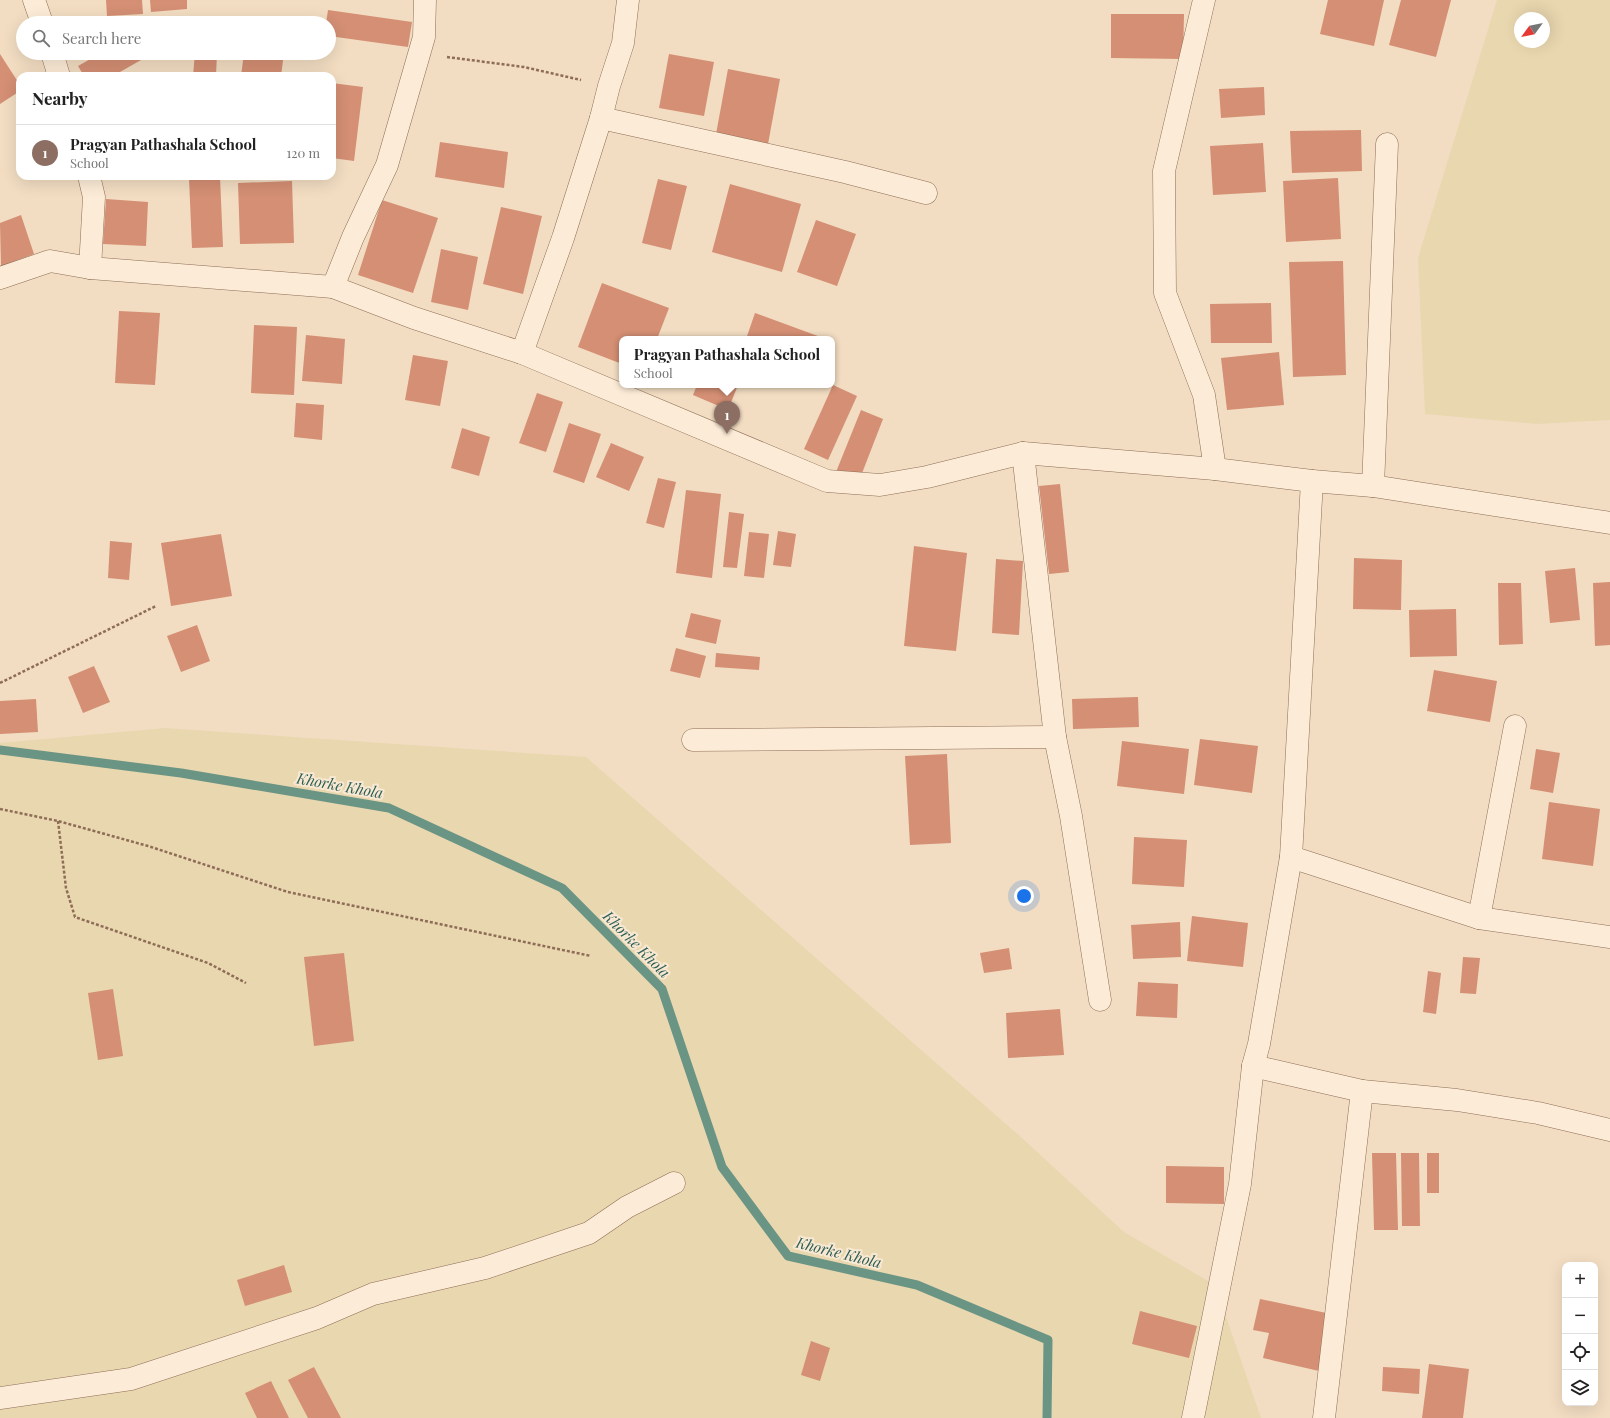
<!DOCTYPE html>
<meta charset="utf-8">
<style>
:root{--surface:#fff;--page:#f2f2f2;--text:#222;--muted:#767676;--line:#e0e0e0;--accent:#a42134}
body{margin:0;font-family:"Playfair Display",serif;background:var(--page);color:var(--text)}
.controls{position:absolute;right:12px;bottom:12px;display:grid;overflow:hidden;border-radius:8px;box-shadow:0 4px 16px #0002}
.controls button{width:36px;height:36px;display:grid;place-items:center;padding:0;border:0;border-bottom:1px solid var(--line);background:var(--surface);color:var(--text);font:20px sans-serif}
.compass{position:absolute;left:1514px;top:12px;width:36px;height:36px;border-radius:50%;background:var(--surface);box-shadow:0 4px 16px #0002;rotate:237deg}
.you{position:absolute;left:1024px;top:896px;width:14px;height:14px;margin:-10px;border:3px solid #fff;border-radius:50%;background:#1a73e8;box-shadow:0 0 0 6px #1a73e833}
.badge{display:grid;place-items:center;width:26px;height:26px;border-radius:50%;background:var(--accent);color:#fff;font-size:13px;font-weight:700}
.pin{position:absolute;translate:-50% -33px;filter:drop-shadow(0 1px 2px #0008)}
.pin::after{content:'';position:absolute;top:21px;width:14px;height:12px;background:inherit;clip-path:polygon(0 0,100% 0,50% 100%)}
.popup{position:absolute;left:619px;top:336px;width:216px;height:52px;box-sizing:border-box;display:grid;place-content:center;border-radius:8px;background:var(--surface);filter:drop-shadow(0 1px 3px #0005);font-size:13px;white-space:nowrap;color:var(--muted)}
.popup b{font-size:15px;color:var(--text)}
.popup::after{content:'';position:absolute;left:50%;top:100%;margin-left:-8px;border:8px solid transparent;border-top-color:var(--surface)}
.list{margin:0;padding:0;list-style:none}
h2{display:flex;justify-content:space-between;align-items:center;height:52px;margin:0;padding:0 16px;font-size:17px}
h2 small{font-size:13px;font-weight:400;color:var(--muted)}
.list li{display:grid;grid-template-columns:26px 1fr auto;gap:12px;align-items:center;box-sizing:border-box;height:56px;padding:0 16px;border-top:1px solid var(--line)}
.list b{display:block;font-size:15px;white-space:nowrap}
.list p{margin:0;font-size:13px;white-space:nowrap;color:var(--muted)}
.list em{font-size:13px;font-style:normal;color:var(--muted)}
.icon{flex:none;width:22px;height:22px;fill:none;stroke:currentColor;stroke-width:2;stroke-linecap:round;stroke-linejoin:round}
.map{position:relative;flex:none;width:1610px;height:1418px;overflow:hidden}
.search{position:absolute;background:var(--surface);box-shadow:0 4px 16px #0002;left:16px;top:16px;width:320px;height:44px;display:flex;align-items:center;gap:10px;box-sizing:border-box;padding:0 14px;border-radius:22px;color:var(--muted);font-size:15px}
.panel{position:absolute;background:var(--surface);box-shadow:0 4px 16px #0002;left:16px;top:72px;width:320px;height:108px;border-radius:12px}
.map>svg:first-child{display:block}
.farmland{fill:#e9d7af;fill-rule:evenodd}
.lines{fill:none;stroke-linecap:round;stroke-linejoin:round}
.stream{stroke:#6a9484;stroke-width:9}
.building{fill:#d48f74}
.minor-casing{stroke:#8e6d57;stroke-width:23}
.path{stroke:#8e6d57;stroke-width:2.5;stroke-dasharray:3 2;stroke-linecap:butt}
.minor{stroke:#fcecd7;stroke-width:22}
.labels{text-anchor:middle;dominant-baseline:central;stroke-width:4;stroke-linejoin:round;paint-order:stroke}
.water-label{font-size:15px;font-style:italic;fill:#2b5e54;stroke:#f9e9d3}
</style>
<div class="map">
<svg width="1610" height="1418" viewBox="0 0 1610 1418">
<rect width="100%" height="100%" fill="#f2ddc2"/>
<g class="farmland">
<path d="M1497,0h113v420l-73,4 -112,-10 -7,-156zM1520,18h24v24h-24z"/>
<path d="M165,728l421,29 436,381 102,94 91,53 46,133h-1261v-675z"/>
</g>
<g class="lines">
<path class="stream" d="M0,750l181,23 208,35 173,80 100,101 60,178 66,89 129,29 131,55 -1,78"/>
</g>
<g class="building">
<path d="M106,0h36l1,14 -36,2z"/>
<path d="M150,0h37v9l-36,3z"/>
<path d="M1328,0h56l-10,46 -54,-12z"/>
<path d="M1401,0h50l-15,57 -47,-12z"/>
<path d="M328,10l84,12 -4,25 -79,-11v-13h-3z"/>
<path d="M1111,14h73l-1,45 -72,-1z"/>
<path d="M101,53h36l4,7 -28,16h-29l-6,-10z"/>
<path d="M195,53h22l-1,23h-23z"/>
<path d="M244,53h40l-3,23h-40z"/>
<path d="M0,54l20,31v6l-20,13z"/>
<path d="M669,54l45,8 -10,54 -45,-8z"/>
<path d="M728,69l52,10 -12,65 -52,-10z"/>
<path d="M332,83l31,4 -9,74 -22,-3z"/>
<path d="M1264,87l1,28 -44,3 -2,-29z"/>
<path d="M1361,130l1,41 -70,2 -2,-42z"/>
<path d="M440,142l68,10 -4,36 -69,-11z"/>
<path d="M1263,143l3,49 -53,3 -3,-49z"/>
<path d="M220,177l3,70 -31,1 -3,-70z"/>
<path d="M1338,178l3,61 -55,3 -3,-61z"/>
<path d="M658,179l29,7 -16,64 -29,-7z"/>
<path d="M292,181l2,62 -54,1 -2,-61z"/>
<path d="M730,184l71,20 -19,68 -70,-20z"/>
<path d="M106,199l42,3 -2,44 -43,-2z"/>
<path d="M382,200l56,18 -25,75 -55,-18z"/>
<path d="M501,207l41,9 -19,78 -40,-10z"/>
<path d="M21,215l13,39 -33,12 -1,-43z"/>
<path d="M816,220l40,14 -19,52 -40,-14z"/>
<path d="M441,249l37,8 -10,53 -37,-8z"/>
<path d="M1343,261l3,114 -53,2 -4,-115z"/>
<path d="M602,283l67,25 -12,31h-35v25l-44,-17z"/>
<path d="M1271,303l1,40h-61l-1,-39z"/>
<path d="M119,311l41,2 -5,72 -40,-2z"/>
<path d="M755,313l71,26h-80z"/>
<path d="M254,325l43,2 -3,68 -43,-2z"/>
<path d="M306,335l39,4 -3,45 -40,-3z"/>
<path d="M1279,352l5,53 -57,5 -6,-52z"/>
<path d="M413,355l35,6 -8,45 -35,-6z"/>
<path d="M697,385h41l-10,25 -35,-15z"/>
<path d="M833,385l24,11 -29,64 -24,-11z"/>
<path d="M537,393l26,9 -17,50 -27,-9z"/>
<path d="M296,403l28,2 -2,35 -28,-3z"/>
<path d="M861,410l22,9 -24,62 -23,-9z"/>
<path d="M569,423l32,11 -17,49 -31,-11z"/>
<path d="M462,428l28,9 -11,39 -28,-8z"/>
<path d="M611,443l33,14 -15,34 -33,-14z"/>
<path d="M658,478l18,4 -12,46 -18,-5z"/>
<path d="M1060,484l9,88 -20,2 -10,-88z"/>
<path d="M686,490l35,4 -9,84 -36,-5z"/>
<path d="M729,512l15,2 -7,54 -14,-1z"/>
<path d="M778,531l18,3 -5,33 -18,-2z"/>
<path d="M749,532l20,2 -5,44 -20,-2z"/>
<path d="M221,534l11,62 -61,10 -10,-63z"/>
<path d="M110,541l22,2 -3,37 -21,-2z"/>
<path d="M914,546l53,7 -11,98 -52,-5z"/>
<path d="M1354,558l48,2 -1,50 -48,-1z"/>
<path d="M996,559l27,2 -4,74 -27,-2z"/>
<path d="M1575,568l5,52 -30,3 -5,-52z"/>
<path d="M1610,582v63l-15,1 -2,-63z"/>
<path d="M1498,583h23l2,61 -24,1z"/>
<path d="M1456,609l1,47 -47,1 -1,-47z"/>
<path d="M691,613l30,7 -5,24 -31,-7z"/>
<path d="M197,625l13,36 -29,11 -14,-36z"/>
<path d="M676,648l30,8 -6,22 -30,-7z"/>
<path d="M716,653l44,4 -1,13 -44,-3z"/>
<path d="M94,666l16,36 -27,11 -15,-36z"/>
<path d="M1434,670l63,11 -7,41 -63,-11z"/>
<path d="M1138,697l1,30 -66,2 -1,-30z"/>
<path d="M36,699l2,33 -38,2v-33z"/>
<path d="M1200,739l58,7 -6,47 -58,-8z"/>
<path d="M1122,741l67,8 -5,45 -67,-8z"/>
<path d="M1536,749l24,4 -7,40 -23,-4z"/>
<path d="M947,754l4,89 -41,2 -5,-89z"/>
<path d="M1549,802l51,7 -7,57 -51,-7z"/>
<path d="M1134,837l53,3 -3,47 -52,-3z"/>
<path d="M1192,916l56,7 -5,44 -56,-6z"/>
<path d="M1180,922l1,35 -48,2 -2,-34z"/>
<path d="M1009,948l3,21 -28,4 -4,-20z"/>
<path d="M344,953l10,88 -40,5 -10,-89z"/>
<path d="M1463,957l17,1 -4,36 -16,-1z"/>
<path d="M1428,971l13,2 -5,41 -13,-2z"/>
<path d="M1138,982l40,2 -1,34 -41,-2z"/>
<path d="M113,989l10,67 -25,4 -10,-67z"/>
<path d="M1060,1009l4,46 -56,3 -2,-45z"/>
<path d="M1372,1153h24l2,77h-24z"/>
<path d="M1401,1153h18l1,73h-18z"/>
<rect x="1427" y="1153" width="12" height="40"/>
<path d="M1166,1166l58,1v37l-58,-1z"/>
<path d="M284,1265l8,27 -47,14 -8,-26z"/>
<path d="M1260,1299l71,15 -12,57 -56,-13 6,-25 -16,-3z"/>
<path d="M1140,1311l57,15 -8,32 -57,-14z"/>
<path d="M811,1341l19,7 -10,33 -19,-6z"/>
<path d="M1429,1364l40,5 -6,49h-41z"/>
<path d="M314,1367l27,51h-33l-20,-38z"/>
<path d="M1383,1367l37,2 -1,25 -37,-3z"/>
<path d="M271,1381l18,37h-32l-12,-25z"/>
</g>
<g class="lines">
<defs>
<g id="minor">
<path d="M34,0l8,23"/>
<path d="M1204,0l-40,171 1,122 39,102 11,74"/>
<path d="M52,53l7,23"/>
<path d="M601,118l244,54 81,21"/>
<path d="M89,176l5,21 -4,71"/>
<path d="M0,278l50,-17 40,7 243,19 81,31 108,35 305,128 53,4 47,-8 96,-24 192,16 97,12 61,5 237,37"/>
<path d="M333,287l20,-50 34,-72 37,-128 1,-37"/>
<path d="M522,353l41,-115 38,-120 8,-32 14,-43 5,-43"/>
<path d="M1023,453l32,284 16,79 29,184"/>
<path d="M1373,486l14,-342"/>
<path d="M693,740l362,-3"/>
<path d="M1291,857l188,61 131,19"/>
<path d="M1479,918l36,-192"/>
<path d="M1253,1066l109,25 95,9 81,13 72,17"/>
<path d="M0,1398l131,-19 186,-61 56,-24 112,-26 104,-35 38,-26 47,-24"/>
<path d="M1193,1418l47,-234 13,-118 6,-22 32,-187 21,-376"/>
<path d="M1324,1418l38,-327"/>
</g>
</defs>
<use href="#minor" class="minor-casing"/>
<g class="path">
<path d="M447,57l77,10 57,13"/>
<path d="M0,683l156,-77"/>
<path d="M0,809l58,12 90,25 140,46 303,64"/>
<path d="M58,821l8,67 9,29 133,46 38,20"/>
</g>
<use href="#minor" class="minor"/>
</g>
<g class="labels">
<g class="water-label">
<text transform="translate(340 785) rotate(10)">Khorke Khola</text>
<text transform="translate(637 944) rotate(45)">Khorke Khola</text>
<text transform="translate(839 1252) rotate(14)">Khorke Khola</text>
</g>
</g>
</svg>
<div class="controls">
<button>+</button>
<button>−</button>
<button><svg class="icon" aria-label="locate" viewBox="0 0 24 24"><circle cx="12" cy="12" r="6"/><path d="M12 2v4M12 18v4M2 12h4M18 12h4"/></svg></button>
<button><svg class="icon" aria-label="layers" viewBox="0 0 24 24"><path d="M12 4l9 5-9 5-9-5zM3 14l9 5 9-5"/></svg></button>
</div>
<svg class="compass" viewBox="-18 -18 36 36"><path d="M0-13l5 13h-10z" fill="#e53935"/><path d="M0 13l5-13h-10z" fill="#767676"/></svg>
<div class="you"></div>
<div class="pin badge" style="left:727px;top:434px;background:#8d6e63">1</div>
<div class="popup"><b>Pragyan Pathashala School</b>School</div>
<div class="search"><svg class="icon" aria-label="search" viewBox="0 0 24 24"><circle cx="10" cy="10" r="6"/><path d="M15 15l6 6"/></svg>Search here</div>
<section class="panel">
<h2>Nearby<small></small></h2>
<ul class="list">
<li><span class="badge" style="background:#8d6e63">1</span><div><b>Pragyan Pathashala School</b><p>School</p></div><em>120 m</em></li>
</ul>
</section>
</div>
